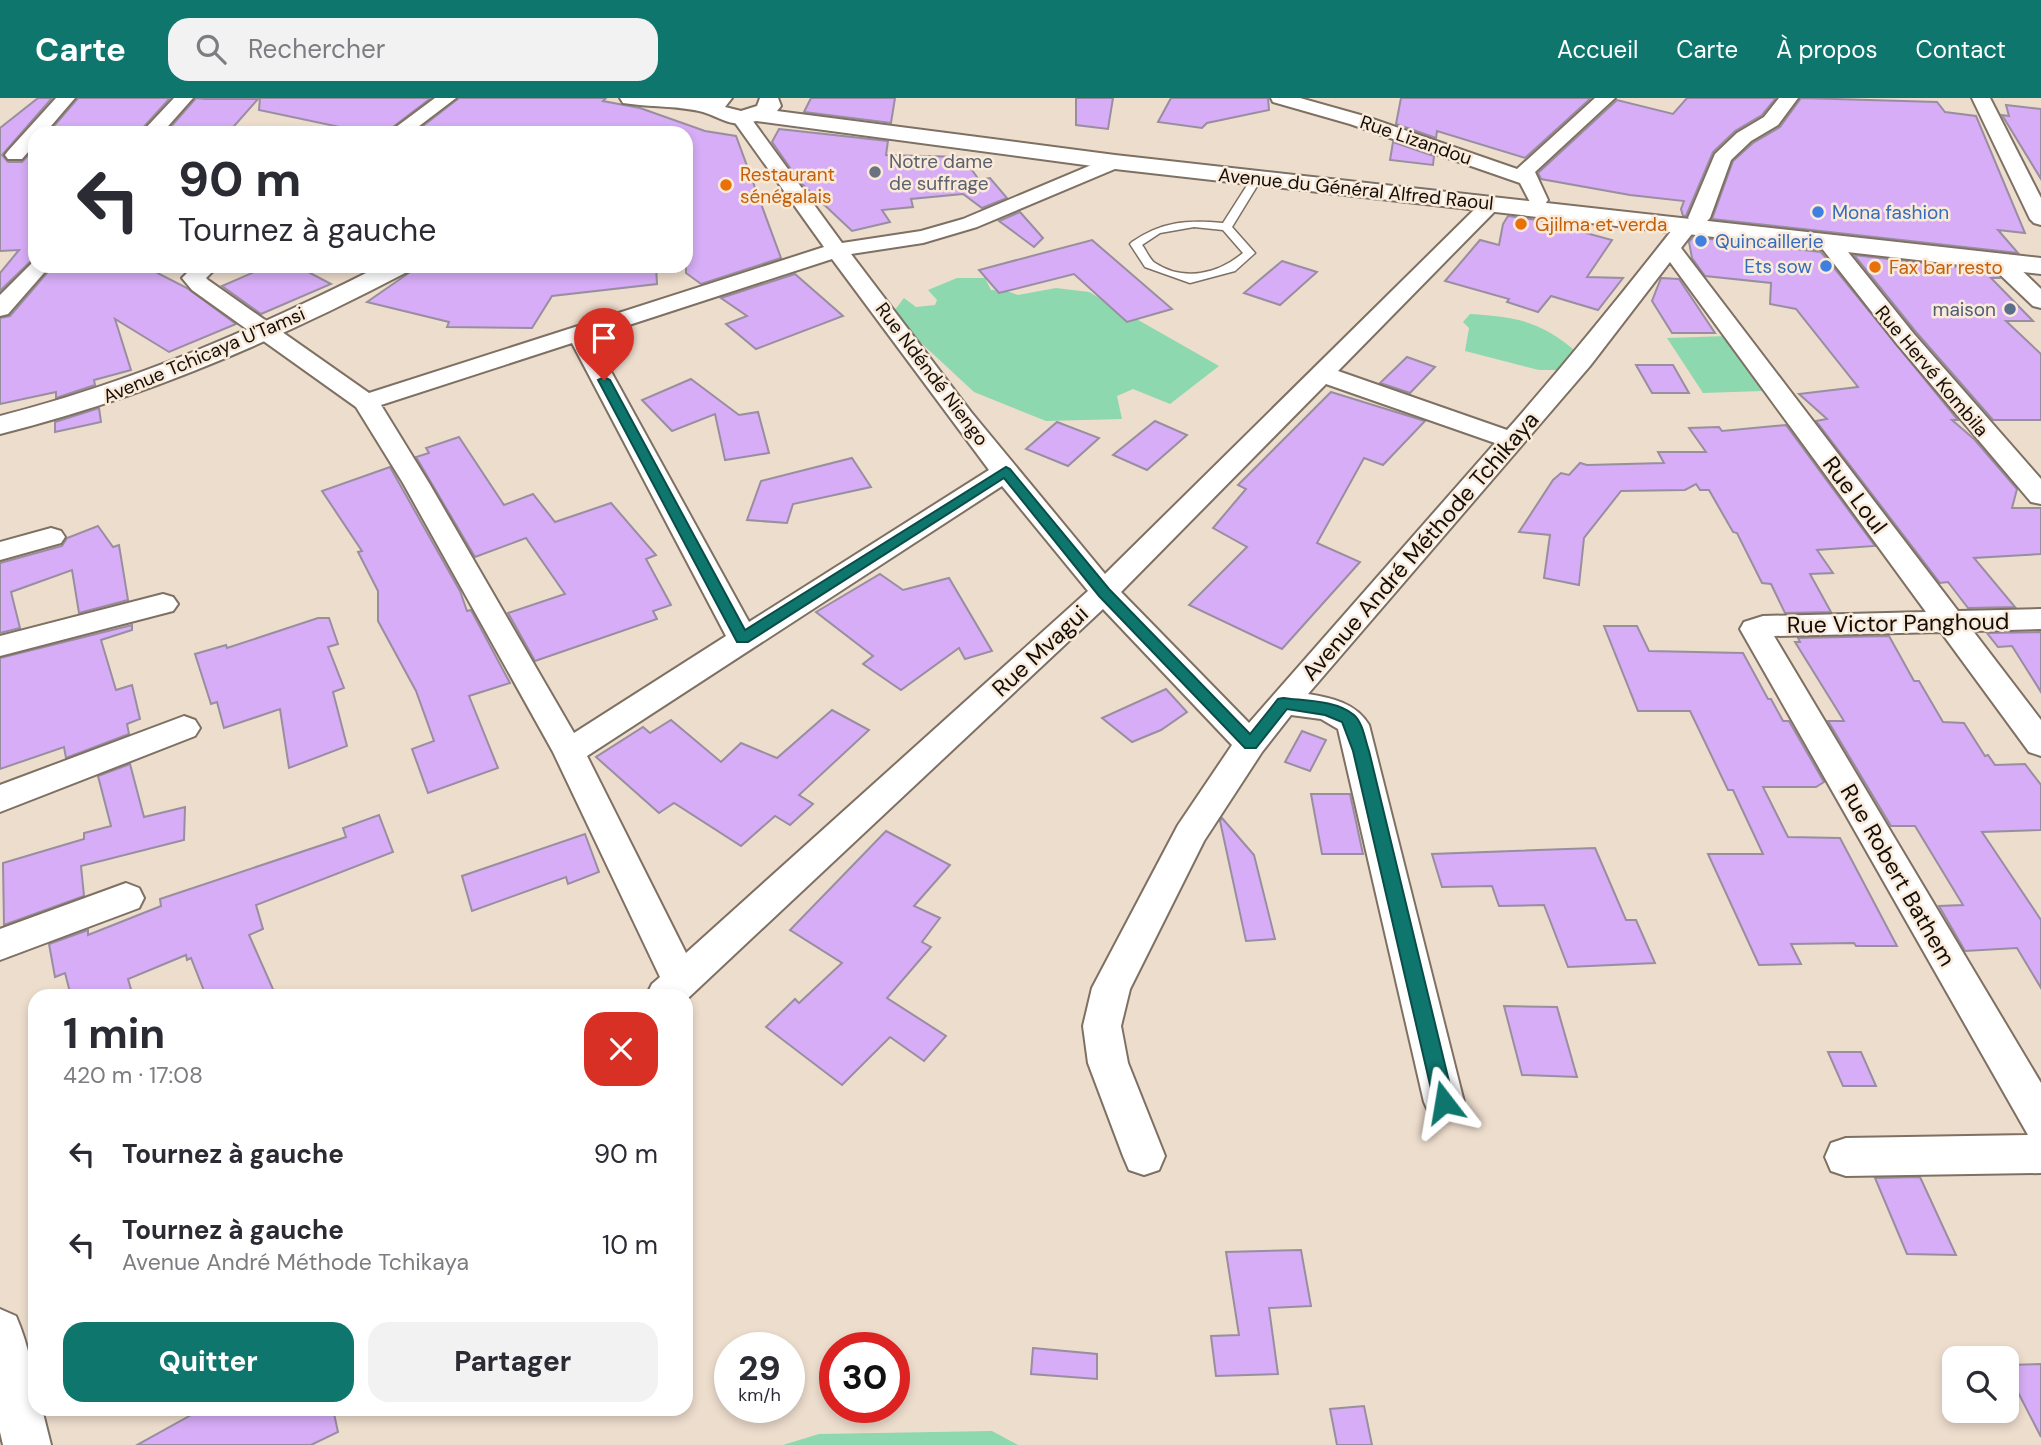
<!DOCTYPE html>
<html lang="fr">
<meta charset="utf-8">
<style>
body{margin:0;font-family:"DM Sans",sans-serif;background:#f2f2f3;color:#2b2b33;height:100vh;display:flex;flex-direction:column;font-size:26px;white-space:nowrap}
*{box-sizing:border-box;margin:0}
p{font-size:23px;color:#7c7c81}
.icon{flex:none;width:38px;height:38px;fill:none;stroke:currentColor;stroke-width:2;stroke-linecap:round;stroke-linejoin:round}
.map{position:relative;flex:1;overflow:hidden}
.panel{position:absolute;left:28px;top:891px;width:665px;height:427px;display:flex;flex-direction:column;background:#fff;border-radius:21px;box-shadow:0 4px 10px #0003}
.panel>*{flex:none}
.top-card{position:absolute;left:28px;top:28px;width:665px;height:147px;border-radius:21px;box-shadow:0 4px 10px #0003;background:#fff;color:#2b2b33;overflow:hidden}
.tools{position:absolute;left:1942px;top:1248px;display:grid;gap:14px}
.tools a{display:grid;place-items:center;width:77px;height:77px;border-radius:14px;background:#fff;box-shadow:0 4px 10px #0003;font-size:35px}
.speed{position:absolute;left:714px;top:1234px;display:flex;gap:14px;font-size:35px;font-weight:700;text-align:center}
.speed>*{display:grid;place-content:center;width:91px;height:91px;border-radius:50%;background:#fff;box-shadow:0 4px 10px #0003;line-height:1}
.speed small{font-size:18px;font-weight:400}
.speed .limit{border:10px solid #d22;background:#fff;color:#111}
.pin{position:absolute;display:grid;place-items:center;width:60px;height:60px;color:#fff;margin:-72px -30px;border-radius:50% 50% 50% 0;rotate:-45deg;box-shadow:0 0 7px #0007}
.pin .icon{rotate:45deg}
.me{position:absolute;width:77px;margin:-38px;rotate:346deg;stroke-linejoin:round;filter:drop-shadow(0 0 5px #0008)}
.turn{display:flex;align-items:center;gap:24px;height:147px;padding:0 35px;font-size:32px}
.turn .icon{width:91px;height:91px;stroke-width:2.5}
.turn b{display:block;font-size:49px;line-height:60px}
.round{display:grid;place-items:center;flex:none;width:74px;height:74px;border-radius:21px;background:#f2f2f3}
.head{display:flex;align-items:center;justify-content:space-between;height:119px;padding:0 35px}
h1{font-size:42px;font-weight:700;line-height:52px}
.button{display:flex;gap:14px;margin-top:auto;padding:14px 35px}
.button a{flex:1;height:80px;border-radius:21px;background:#0f766e;color:#fff;font-size:28px;font-weight:700;line-height:80px;text-align:center}
.button a+a{background:#f2f2f3;color:#2b2b33}
ul{padding:0;list-style:none}
li{display:flex;align-items:center;gap:21px;height:91px;padding:0 35px}
li div{flex:1}
li b{display:block;font-size:26px}
li em{font-style:normal}
header{display:flex;align-items:center;gap:42px;box-sizing:border-box;height:98px;padding:0 35px;background:#0f766e;color:#fff}
header strong{font-size:33px}
nav{display:flex;gap:38px;margin-inline-start:auto;font-size:24px}
.search{width:490px;height:63px;background:#f2f2f3;display:flex;align-items:center;gap:18px;box-sizing:border-box;padding:0 24px;border-radius:21px;color:#7c7c81;font-size:26px}
.map>svg:first-child{display:block}
.green{fill:#8dd8ae}
.building{fill:#d6adf6;stroke:#988ea0;stroke-width:2}
.lines{fill:none;stroke-linecap:round;stroke-linejoin:round}
.service-casing{stroke:#7e7062;stroke-width:3}
.minor-casing{stroke:#7e7062;stroke-width:4}
.tertiary-casing{stroke:#7e7062;stroke-width:4}
.service{fill:#fff;fill-rule:evenodd}
.minor{fill:#fff;fill-rule:evenodd}
.tertiary{fill:#fff;fill-rule:evenodd}
.route{fill:#0f766e;stroke:#0a4d48;stroke-width:2}
.worship-dot{fill:#6b7280;stroke:#faeada;stroke-width:2.5}
.food-dot{fill:#e8710a;stroke:#faeada;stroke-width:2.5}
.shop-dot{fill:#3f7fe0;stroke:#faeada;stroke-width:2.5}
.service-dot{fill:#5c6f8a;stroke:#faeada;stroke-width:2.5}
.labels{text-anchor:middle;dominant-baseline:central;stroke-width:5;stroke-linejoin:round;paint-order:stroke}
.far-street-label{font-size:19px;fill:#130e08;stroke:#faeada}
.far-worship-label{font-size:19px;fill:#5b616d;stroke:#faeada;text-anchor:start}
.far-food-label{font-size:19px;fill:#c56008;stroke:#faeada;text-anchor:start}
.far-shop-label{font-size:19px;fill:#366cbe;stroke:#faeada;text-anchor:start}
.far-service-label{font-size:19px;fill:#4e5e75;stroke:#faeada;text-anchor:end}
.street-label{font-size:23px;fill:#130e08;stroke:#faeada}
</style>
<header>
<strong>Carte</strong>
<div class="search"><svg class="icon" aria-label="search" viewBox="0 0 24 24"><circle cx="10" cy="10" r="6"/><path d="M15 15l6 6"/></svg>Rechercher</div>
<nav><a>Accueil</a><a>Carte</a><a>À propos</a><a>Contact</a></nav>
</header>
<div class="map">
<svg width="2041" height="1347" viewBox="0 0 2041 1347">
<rect width="100%" height="100%" fill="#edddcd"/>
<!-- green -->
<g class="green">
<polygon points="957,180 985,180 991,192 1007,193 1018,197 1056,190 1089,194 1219,268 1170,306 1133,291 1117,298 1122,321 1046,323 974,294 891,217 904,200 916,209 935,207 937,202 928,192"/>
<path d="M1470,216C1518,219 1540,223 1578,255L1560,272H1539L1465,253L1469,230L1463,224Z"/>
<polygon points="1728,238 1762,293 1703,295 1667,240"/>
<polygon points="992,1333 1018,1347 783,1347 819,1336"/>
</g>
<!-- building -->
<g class="building">
<polygon points="38,0 52,0 2,57 8,64 22,64 35,50 35,98 30,110 35,112 35,159 0,193 0,175 19,152 0,153 0,30"/>
<polygon points="78,0 170,0 140,33 48,35"/>
<polygon points="196,0 205,1 258,1 228,35 174,35 177,32 168,32"/>
<polygon points="260,0 431,0 385,35 368,35 259,12"/>
<polygon points="459,0 606,0 603,3 640,10 705,33 736,38 781,160 701,186 686,175 686,35 414,35"/>
<polygon points="811,0 895,0 891,25 804,14"/>
<polygon points="1076,0 1113,0 1108,31 1076,27"/>
<polygon points="1171,0 1268,0 1269,12 1207,25 1202,30 1158,24"/>
<polygon points="1401,0 1591,0 1525,60 1437,33 1436,40 1396,26"/>
<polygon points="1687,0 1776,0 1762,17 1735,33 1713,54 1686,118 1683,118 1681,111 1684,103 1630,97 1541,81 1538,75 1617,2 1673,16"/>
<polygon points="1801,0 1937,4 1945,14 1976,18 2025,135 1998,132 2018,155 1712,121 1733,63 1753,45 1780,29"/>
<polygon points="2006,7 2041,11 2041,81 2002,17 2009,18"/>
<polygon points="779,31 888,43 886,57 963,59 979,82 990,80 1007,100 982,110 963,96 911,101 913,109 882,112 890,124 852,133 800,84 772,44"/>
<polygon points="1393,44 1434,58 1433,67 1390,62"/>
<polygon points="1020,114 1043,140 1034,149 999,123"/>
<polygon points="1508,118 1538,122 1612,142 1587,179 1623,180 1598,212 1551,198 1538,214 1507,204 1509,201 1445,183 1480,142 1499,147 1503,126"/>
<polygon points="1693,139 1821,154 1958,322 1952,322 1974,341 2017,391 2012,410 2041,410 2041,456 1974,460 2015,509 1968,510 1948,484 1940,485 1816,323 1827,321 1799,296 1858,289 1796,211 1770,206 1771,185 1705,178 1692,160 1689,144"/>
<polygon points="1092,142 1172,211 1127,224 1074,176 999,195 979,172"/>
<polygon points="1854,157 1993,173 1999,180 1991,180 2033,223 2006,223 2041,256 2041,322 1993,322 1916,234"/>
<polygon points="1282,163 1317,174 1280,207 1244,195"/>
<polygon points="53,168 144,168 187,190 236,226 169,254 115,221 131,272 94,282 95,287 56,300 56,294 0,306 0,220 10,218"/>
<polygon points="268,168 297,168 331,186 261,216 222,188"/>
<polygon points="419,168 656,168 657,186 552,198 532,230 447,229 449,224 367,204"/>
<polygon points="795,176 843,218 756,251 726,226 747,218 721,200"/>
<polygon points="1661,180 1679,181 1715,235 1672,235 1652,203"/>
<polygon points="1407,259 1435,269 1410,295 1380,285"/>
<polygon points="1636,267 1673,267 1689,295 1652,295"/>
<polygon points="691,281 739,317 758,314 769,355 725,362 715,316 672,333 642,302"/>
<polygon points="1331,294 1425,323 1383,367 1364,360 1317,445 1360,464 1282,551 1189,507 1247,449 1213,430 1246,391 1238,387"/>
<polygon points="99,310 101,324 55,334 55,324"/>
<polygon points="1155,323 1187,337 1147,372 1113,357"/>
<polygon points="1057,324 1099,340 1068,368 1026,351"/>
<polygon points="1786,327 1875,448 1817,452 1833,475 1810,476 1831,514 1785,515 1771,486 1762,485 1737,435 1733,434 1709,392 1700,392 1696,386 1685,392 1621,393 1584,440 1579,487 1544,480 1550,437 1519,434 1553,382 1561,375 1569,377 1580,365 1587,367 1664,365 1658,354 1706,354 1689,330 1719,329 1722,333"/>
<polygon points="459,339 504,407 533,396 555,424 611,405 656,457 646,461 671,507 653,513 657,521 535,563 508,515 565,496 526,440 475,459 416,359 429,355 426,350"/>
<polygon points="852,360 871,389 793,406 787,425 747,422 761,383"/>
<polygon points="390,369 460,493 467,513 471,512 510,585 469,598 498,670 428,695 412,651 434,643 416,593 378,523 378,493 358,454 362,453 322,393"/>
<polygon points="98,428 113,449 119,447 128,502 79,515 72,472 11,494 20,530 0,535 0,465 62,448 67,440"/>
<polygon points="880,476 903,492 949,480 992,553 965,561 959,550 901,592 863,566 873,558 816,514"/>
<polygon points="318,520 329,520 338,546 328,549 344,590 333,594 347,648 289,670 280,611 224,630 217,604 211,606 195,556 226,547 227,550"/>
<polygon points="132,527 132,532 101,542 116,592 132,587 140,621 127,626 129,636 66,660 64,649 0,671 0,560"/>
<polygon points="1604,528 1637,528 1649,553 1743,555 1768,601 1771,601 1783,623 1789,623 1824,684 1816,689 1763,689 1788,739 1840,740 1897,848 1856,848 1854,845 1791,846 1801,866 1759,867 1708,756 1763,756 1733,692 1728,692 1690,613 1638,613"/>
<polygon points="2041,534 2041,594 2012,548 1998,549 1987,535"/>
<polygon points="1889,538 1914,583 1919,583 1943,624 1964,625 1985,658 1988,657 1995,667 2025,666 2041,687 2041,732 1982,734 2041,822 2041,890 2017,850 1965,853 1939,808 1963,807 1915,728 1891,728 1828,623 1844,623 1795,544 1800,544 1798,540"/>
<polygon points="1166,591 1187,614 1161,632 1132,644 1102,620"/>
<polygon points="832,612 869,632 799,697 813,706 790,727 775,718 741,748 674,705 659,715 596,659 643,629 650,635 671,622 721,664 741,645 777,660"/>
<polygon points="1302,633 1326,642 1310,673 1285,664"/>
<polygon points="130,666 144,719 185,709 184,742 81,768 84,798 4,827 3,765 84,741 84,735 111,728 98,678"/>
<polygon points="1311,696 1350,696 1363,756 1322,756"/>
<polygon points="379,717 393,754 256,807 263,831 249,837 276,898 206,898 191,860 187,862 186,857 128,881 133,898 71,898 65,875 55,879 49,846 88,832 88,837 161,808 160,801 346,739 343,730"/>
<polygon points="1222,720 1254,757 1275,841 1246,843 1220,723"/>
<polygon points="886,733 950,767 914,808 940,820 922,844 931,849 887,900 946,938 924,963 890,939 842,987 766,929 795,901 799,905 842,865 790,832"/>
<polygon points="585,736 599,774 568,786 566,779 472,813 462,778"/>
<polygon points="1595,750 1626,822 1636,822 1655,865 1568,869 1544,807 1499,808 1492,788 1442,789 1432,756"/>
<polygon points="1504,908 1557,909 1577,979 1522,977"/>
<polygon points="1828,954 1861,954 1876,988 1843,988"/>
<polygon points="1920,1079 1956,1157 1907,1156 1875,1080"/>
<polygon points="1301,1152 1311,1208 1269,1210 1278,1276 1216,1278 1211,1238 1239,1237 1226,1154"/>
<polygon points="1033,1250 1097,1256 1097,1281 1031,1276"/>
<polygon points="2041,1266 2041,1339 2007,1273 2007,1267"/>
<polygon points="1364,1308 1372,1347 1337,1347 1330,1311"/>
<polygon points="202,1311 333,1311 338,1334 311,1347 137,1347"/>
</g>
<g class="lines">
<defs>
<path id="service" d="M1257,77L1262,80L1232,129L1255,155L1235,173L1190,185L1145,169L1130,146L1132,144C1163,123 1187,122 1223,125L1253,78ZM1194,129L1223,132L1243,155C1218,176 1184,184 1155,165C1150,162 1146,152 1142,147L1160,135Z"/>
<g id="minor">
<polygon points="56,0 75,0 45,35 35,35 35,46 22,61 8,61 5,57 8,53"/>
<polygon points="174,0 193,0 162,35 141,35"/>
<polygon points="435,0 456,0 410,35 388,35"/>
<polygon points="1271,0 1300,0 1364,18 1517,71 1595,0 1615,0 1535,74 1548,102 1545,106 1531,106 1520,85 1350,26 1273,4"/>
<path d="M1779,0H1798L1778,27L1751,43L1731,62L1710,120L1706,124L1696,126L1698,128L1681,150L1958,513L2041,511V531L1973,533L2041,622V658L2029,654L1941,534L1774,538L2041,985V1075L1846,1078L1831,1073L1825,1059L1831,1045L1846,1040L2028,1037L1740,531L1744,524L1763,518L1926,514L1670,164L1590,268L1308,596C1332,600 1356,605 1369,627L1464,1004L1458,1017L1444,1022L1430,1017L1424,1004L1338,631L1321,621L1291,617L1262,654L1204,743L1130,891L1121,928L1128,965L1165,1058L1159,1072L1144,1077L1129,1072L1123,1058L1088,965L1083,928L1092,890L1178,727L1232,647L1103,511L686,902V898H646L652,886L660,879L553,654L403,385L356,309L192,192L182,180L194,168H218L206,180L208,182L369,295L824,149L731,19L733,15H747L842,145L921,133L963,121L1108,60H1122L1125,64L1122,68L977,129L923,145L851,156L971,314L1105,476L1484,102H1498L1501,106L1498,110L1338,273L1507,332C1567,264 1625,192 1679,123L1690,122L1688,120L1715,56L1737,35L1764,19ZM832,161L989,372L749,524L592,239ZM572,245L726,538L574,635L429,385L381,307ZM1326,286L1495,345L1249,625L1121,494ZM1002,388L1088,493L686,855L587,658Z"/>
<polygon points="1972,0 1990,0 2041,100 2041,127 2034,125 2030,121"/>
<polygon points="1828,138 1836,139 1914,236 2041,381 2041,406 2031,404 1897,246 1817,144 1820,139"/>
<polygon points="2000,157 2008,159 2041,191 2041,210 2033,208 1992,169 1989,164 1992,159"/>
<polygon points="35,162 35,168 50,168 8,216 0,218 0,197"/>
<polygon points="51,430 61,433 65,439 61,445 0,462 0,444"/>
<polygon points="163,496 173,499 178,506 173,513 0,558 0,538"/>
<polygon points="184,618 195,622 200,630 195,638 0,714 0,687"/>
<polygon points="126,785 139,790 144,800 139,810 0,862 0,831"/>
<path d="M0,1211L16,1218C29,1248 35,1278 35,1311H42L51,1347H3L0,1334Z"/>
</g>
<g id="tertiary">
<path d="M620,0H732L725,9L741,13L757,8L760,0H778L781,8L777,13L1115,57L2041,160V176L1115,71L756,23C730,30 725,21 703,14C681,8 653,9 631,6L623,5Z"/>
<path d="M380,168H413L409,173C277,242 144,300 0,336V318C133,284 258,230 380,168Z"/>
</g>
</defs>
<!-- service casing -->
<use href="#service" class="service-casing"/>
<!-- minor casing -->
<use href="#minor" class="minor-casing"/>
<!-- tertiary casing -->
<use href="#tertiary" class="tertiary-casing"/>
<!-- service -->
<use href="#service" class="service"/>
<!-- minor -->
<use href="#minor" class="minor"/>
<!-- tertiary -->
<use href="#tertiary" class="tertiary"/>
</g>
<!-- route -->
<path class="route" d="M604,279L610,282L745,532L1006,369L1010,371L1109,491L1250,636L1278,601L1283,600C1305,603 1336,602 1354,617C1363,625 1365,642 1369,653L1454,1004L1451,1010L1444,1012L1437,1010L1434,1004L1353,653L1342,624L1325,617L1287,611L1256,650H1245L1099,498L1004,380L748,544H737L598,282Z"/>
<!-- markers -->
<circle class="worship-dot" cx="875" cy="74" r="7"/>
<g class="food-dot">
<circle cx="726" cy="87" r="7"/>
<circle cx="1521" cy="126" r="7"/>
<circle cx="1875" cy="169" r="7"/>
</g>
<g class="shop-dot">
<circle cx="1818" cy="114" r="7"/>
<circle cx="1701" cy="143" r="7"/>
<circle cx="1826" cy="168" r="7"/>
</g>
<circle class="service-dot" cx="2010" cy="211" r="7"/>
<g class="labels">
<!-- far-street labels -->
<g class="far-street-label">
<text transform="translate(1416 42) rotate(19)">Rue Lizandou</text>
<text transform="translate(1356 91) rotate(6)">Avenue du Général Alfred Raoul</text>
<text transform="translate(204 257) rotate(-23)">Avenue Tchicaya U'Tamsi</text>
<text transform="translate(1932 273) rotate(50)">Rue Hervé Kombila</text>
<text transform="translate(932 276) rotate(53)">Rue Ndéndé Niengo</text>
</g>
<!-- far-worship labels -->
<g class="far-worship-label">
<text x="889" y="63">Notre dame<tspan x="889" dy="22">de suffrage</tspan></text>
</g>
<!-- far-food labels -->
<g class="far-food-label">
<text x="740" y="76">Restaurant<tspan x="740" dy="22">sénégalais</tspan></text>
<text x="1535" y="126">Gjilma et verda</text>
<text x="1889" y="169">Fax bar resto</text>
</g>
<!-- far-shop labels -->
<g class="far-shop-label">
<text x="1832" y="114">Mona fashion</text>
<text x="1715" y="143">Quincaillerie</text>
<text x="1812" y="168" text-anchor="end">Ets sow</text>
</g>
<!-- far-service labels -->
<g class="far-service-label">
<text x="1996" y="211">maison</text>
</g>
<!-- street labels -->
<g class="street-label">
<text transform="translate(1855 397) rotate(53)">Rue Loul</text>
<text transform="translate(1420 448) rotate(-49)">Avenue André Méthode Tchikaya</text>
<text transform="translate(1898 525) rotate(-1)">Rue Victor Panghoud</text>
<text transform="translate(1040 553) rotate(-43)">Rue Mvagui</text>
<text transform="translate(1898 777) rotate(60)">Rue Robert Bathem</text>
</g>
</g>
</svg>
<div class="tools">
<a><svg class="icon" aria-label="search" viewBox="0 0 24 24"><circle cx="10" cy="10" r="6"/><path d="M15 15l6 6"/></svg></a>
</div>
<div class="speed"><div>29<small>km/h</small></div><div class="limit">30</div></div>
<div class="pin" style="left:604px;top:282px;background:#d93025"><svg class="icon" aria-label="arrive" viewBox="0 0 24 24"><path d="M6 21V4h12l-3 4 3 4H6"/></svg></div>
<svg class="me" style="left:1444px;top:1004px" viewBox="-20 -20 40 40"><path d="M0-17L14 15 0 8-14 15z" fill="#0f766e" stroke="#fff" stroke-width="4"/></svg>
<div class="top-card">
<div class="turn"><svg class="icon" aria-label="left" viewBox="0 0 24 24"><path d="M17 20v-9H6M10 6l-5 5 5 5"/></svg><div><b>90 m</b>Tournez à gauche</div></div>
</div>
<section class="panel">
<div class="head"><div><h1>1 min</h1><p>420 m · 17:08</p></div><a class="round" style="background:#d93025;color:#fff"><svg class="icon" aria-label="close" viewBox="0 0 24 24"><path d="M6 6l12 12M18 6L6 18"/></svg></a></div>
<ul>
<li><svg class="icon" aria-label="left" viewBox="0 0 24 24"><path d="M17 20v-9H6M10 6l-5 5 5 5"/></svg><div><b>Tournez à gauche</b></div><em>90 m</em></li>
<li><svg class="icon" aria-label="left" viewBox="0 0 24 24"><path d="M17 20v-9H6M10 6l-5 5 5 5"/></svg><div><b>Tournez à gauche</b><p>Avenue André Méthode Tchikaya</p></div><em>10 m</em></li>
</ul>
<div class="button"><a>Quitter</a><a>Partager</a></div>
</section>
</div>
